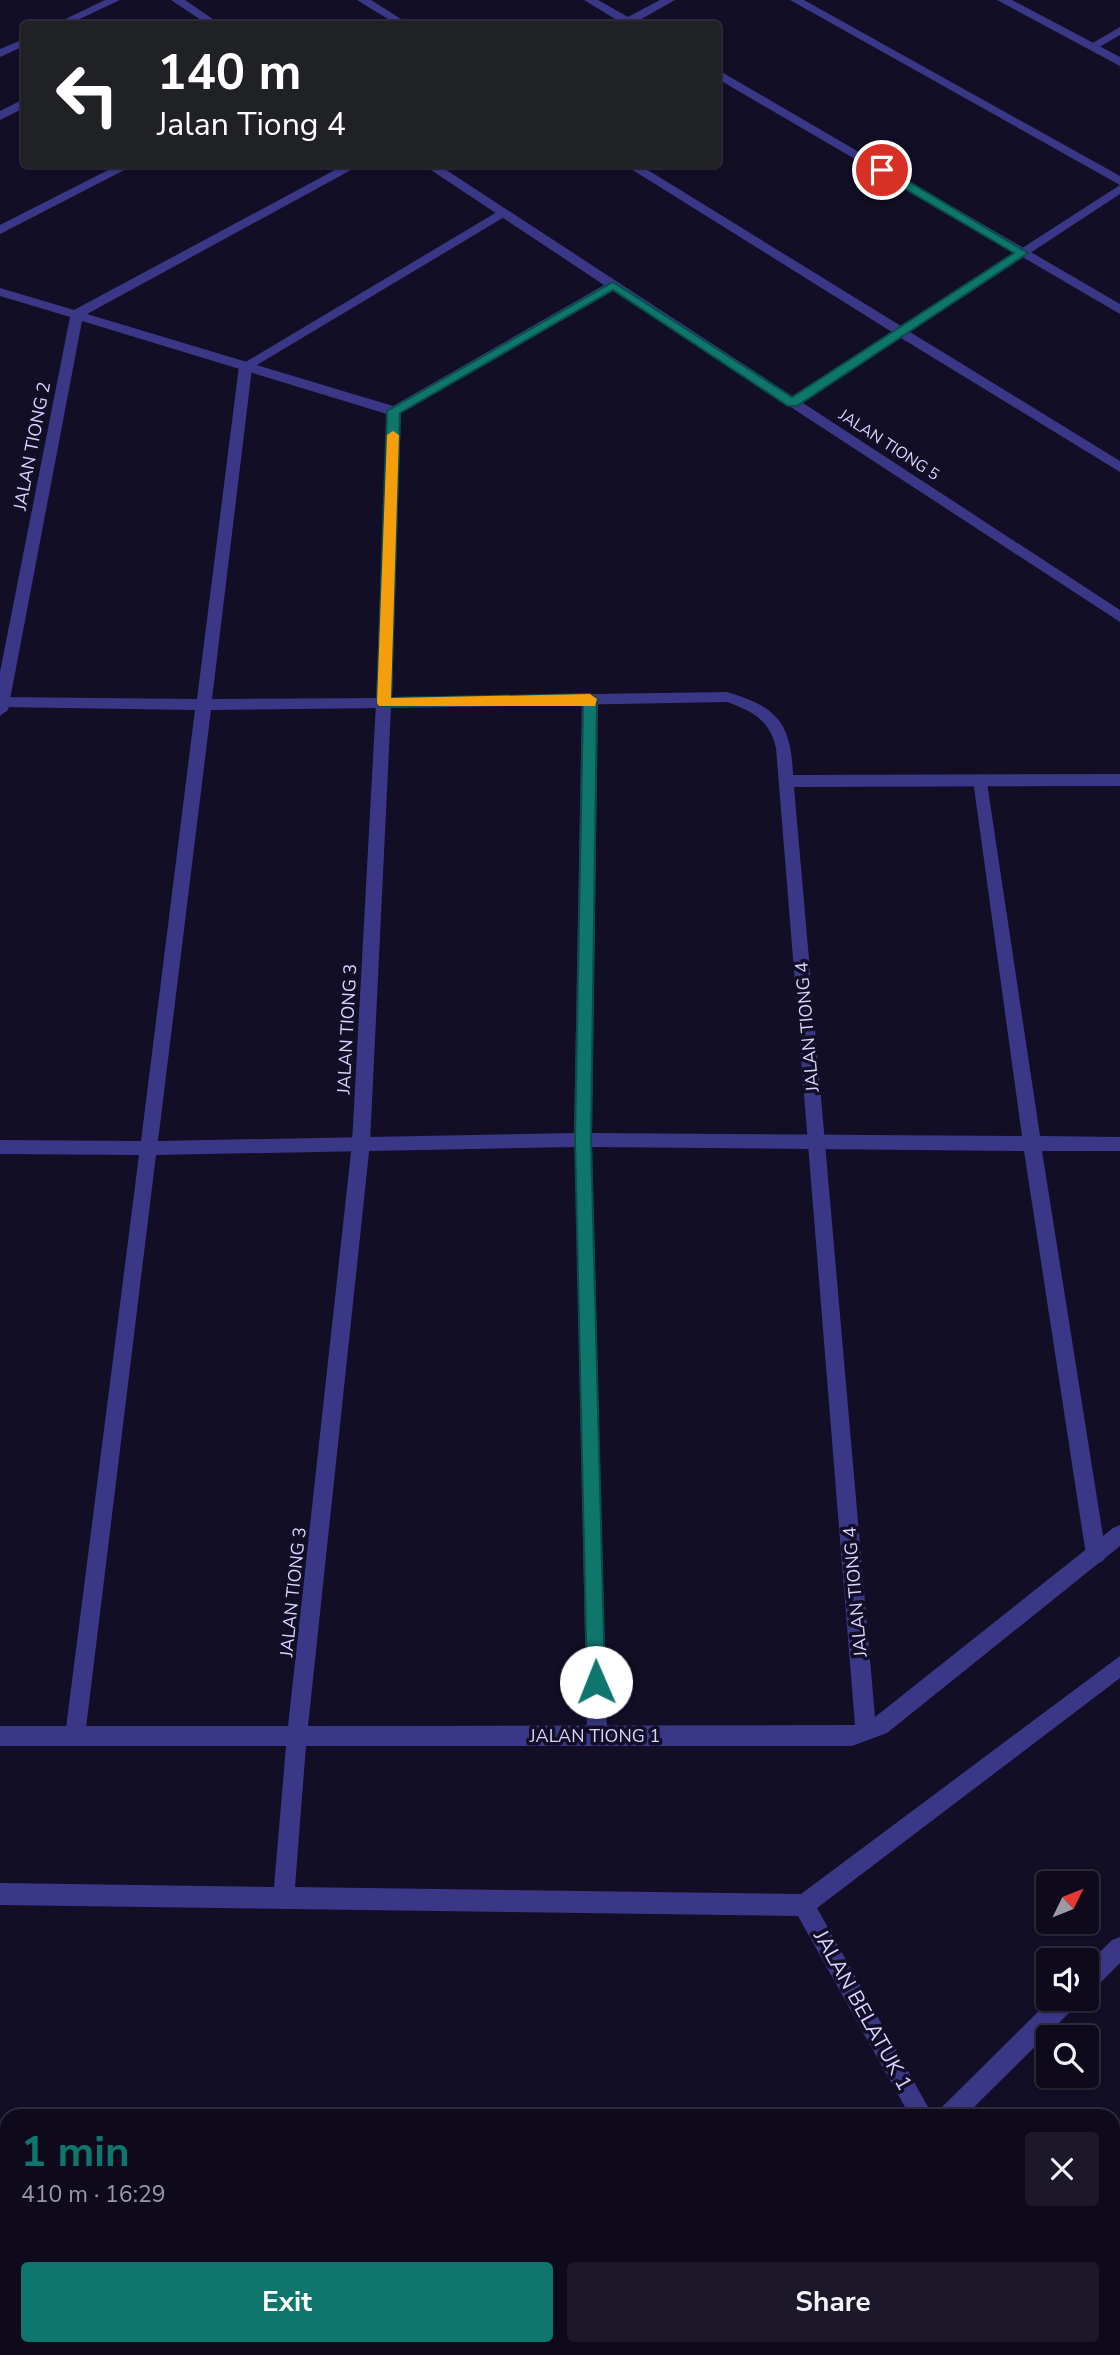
<!DOCTYPE html>
<meta charset="utf-8">
<style>
body{margin:0;font-family:"Nunito Sans",sans-serif;background:#1c1829;color:#f1f3f6;height:100vh;display:flex;flex-direction:column;font-size:26px;white-space:nowrap}
*{box-sizing:border-box;margin:0}
p{font-size:23px;color:#9b9aa3}
.icon{flex:none;width:38px;height:38px;fill:none;stroke:currentColor;stroke-width:2;stroke-linecap:round;stroke-linejoin:round}
.map{position:relative;flex:1;overflow:hidden}
.sheet{position:absolute;left:0px;top:2109px;width:1120px;height:247px;display:flex;flex-direction:column;background:#0e0a1c;border-radius:21px 21px 0 0;box-shadow:0 2px 5px #0004,0 0 0 2px #2e2b3b}
.sheet>*{flex:none}
.top-card{position:absolute;left:21px;top:21px;width:700px;height:147px;border-radius:7px;box-shadow:0 2px 5px #0004,0 0 0 2px #2e2b3b;background:#202124;color:#fff;overflow:hidden}
.needle{width:46px;rotate:47deg}
.buttons{position:absolute;left:1036px;top:1871px;display:grid;gap:14px}
.buttons a{display:grid;place-items:center;width:63px;height:63px;border-radius:7px;background:#0e0a1c;box-shadow:0 2px 5px #0004,0 0 0 2px #2e2b3b;font-size:35px}
.pin{position:absolute;display:grid;place-items:center;width:60px;height:60px;color:#fff;margin:-30px;border:4px solid #fff;border-radius:50%;box-shadow:0 2px 7px #0007}
.me{position:absolute;width:77px;margin:-38px;rotate:359deg;stroke-linejoin:round;filter:drop-shadow(0 0 5px #0008)}
.turn{display:flex;align-items:center;gap:24px;height:147px;padding:0 21px;font-size:32px}
.turn .icon{width:91px;height:91px;stroke-width:2.5}
.turn b{display:block;font-size:49px;line-height:60px}
.round{display:grid;place-items:center;flex:none;width:74px;height:74px;border-radius:7px;background:#1c1829}
.headline{display:flex;align-items:center;justify-content:space-between;height:119px;padding:0 21px}
h1{font-size:42px;font-weight:700;line-height:52px;color:#0f766e}
.action{display:flex;gap:14px;margin-top:auto;padding:14px 21px}
.action a{flex:1;height:80px;border-radius:7px;background:#0f766e;color:#fff;font-size:28px;font-weight:700;line-height:80px;text-align:center}
.action a+a{background:#1c1829;color:#f1f3f6}
.map>svg:first-child{display:block}
.lines{fill:none;stroke-linecap:round;stroke-linejoin:round}
.lane{fill:#3a3787;fill-rule:evenodd}
.street{fill:#3a3787;fill-rule:evenodd}
.route{fill:#0f766e;stroke:#0a4d48;stroke-width:2}
.slow{fill:#f59e0b}
.labels{text-anchor:middle;dominant-baseline:central;stroke-width:7;stroke-linejoin:round;paint-order:stroke}
.far-street-label{font-size:16px;fill:#d8d3ff;stroke:#120e26}
.street-label{font-size:18px;fill:#d8d3ff;stroke:#120e26}
.near-street-label{font-size:21px;fill:#d8d3ff;stroke:#120e26}
</style>
<div class="map">
<svg width="1120" height="2355" viewBox="0 0 1120 2355">
<rect width="100%" height="100%" fill="#120e26"/>
<g class="lines">
<!-- lane -->
<g class="lane">
<polygon points="357,0 371,0 409,24 396,24"/>
<polygon points="790,0 804,0 1120,176 1120,185"/>
<polygon points="1120,27 1120,35 1096,49 1086,47"/>
<polygon points="120,164 136,164 0,234 0,225"/>
<polygon points="623,164 638,164 901,326 1120,185 1120,194 910,332 1120,461 1120,472 901,338 797,406 787,406 787,400 892,332"/>
<polygon points="502,209 508,213 506,216 252,368 212,699 384,698 392,703 384,708 211,710 158,1141 574,1133 582,699 590,694 598,699 592,1133 1022,1136 973,780 981,774 986,776 1040,1136 1120,1137 1120,1151 1042,1151 1106,1555 1103,1561 1096,1564 1089,1561 1086,1555 1024,1151 592,1147 607,1736 604,1743 597,1746 590,1743 587,1736 575,1147 156,1155 85,1736 82,1743 75,1746 68,1743 65,1736 139,1155 0,1154 0,1140 141,1141 195,710 0,707 0,697 197,699 239,366"/>
</g>
<!-- street -->
<g class="street">
<polygon points="105,0 120,0 69,24 55,24"/>
<polygon points="171,0 185,0 220,24 207,24"/>
<polygon points="584,0 598,0 628,17 660,0 675,0 636,22 637,24 619,24 620,22"/>
<polygon points="997,0 1012,0 1120,57 1120,66"/>
<polygon points="24,39 24,46 0,57 0,49"/>
<polygon points="718,70 1120,304 1120,314 718,79"/>
<polygon points="20,101 24,101 24,108 0,120 0,111"/>
<path d="M346,164H362L87,314L393,406L604,285L422,164H437L1120,610V622L613,291L401,413L392,697L727,692C777,707 791,722 793,775L1120,774V786L794,787L875,1717L1113,1528L1120,1525V1546L887,1733L852,1746H306L295,1887L801,1894L1120,1656V1678L817,1908L933,2116H910L798,1916L0,1905V1883L274,1887L286,1746H0V1726H288L352,1143L376,703L387,414L82,321L8,710L0,716V672L70,317L0,296V288L74,310ZM727,702C752,711 770,720 776,748L855,1725L308,1726L370,1143L391,708Z"/>
<polygon points="1120,1937 1120,1963 1095,1988 1087,1991 1087,1965 1112,1940"/>
<polygon points="1052,1998 1079,1998 1076,2006 965,2116 938,2116 941,2108"/>
<polygon points="1113,2337 1120,2342 1120,2355 1101,2355 1098,2348 1113,2348"/>
</g>
</g>
<!-- route -->
<polygon class="route" points="878,168 886,168 1028,253 797,406 788,406 613,290 400,413 391,698 590,694 597,699 591,1140 605,1682 603,1688 596,1690 590,1688 587,1682 575,1140 583,704 379,706 377,703 387,411 613,282 792,397 1014,253 878,173"/>
<!-- slow -->
<polygon class="slow" points="393,431 399,435 391,698 590,694 597,699 595,706 379,706 377,703 387,435"/>
<g class="labels">
<!-- far-street labels -->
<g class="far-street-label">
<text transform="translate(889 445) rotate(33)">JALAN TIONG 5</text>
</g>
<!-- street labels -->
<g class="street-label">
<text transform="translate(32 446) rotate(-79)">JALAN TIONG 2</text>
<text transform="translate(807 1027) rotate(-95)">JALAN TIONG 4</text>
<text transform="translate(347 1029) rotate(-87)">JALAN TIONG 3</text>
<text transform="translate(293 1592) rotate(-84)">JALAN TIONG 3</text>
<text transform="translate(855 1592) rotate(-95)">JALAN TIONG 4</text>
<text x="595" y="1736">JALAN TIONG 1</text>
</g>
<!-- near-street labels -->
<g class="near-street-label">
<text transform="translate(863 2010) rotate(61)">JALAN BELATUK 1</text>
</g>
</g>
</svg>
<div class="buttons">
<a><svg class="needle" viewBox="-14 -14 28 28"><path d="M0-13l5 13h-10z" fill="#e53935"/><path d="M0 13l5-13h-10z" fill="#9b9aa3"/></svg></a>
<a><svg class="icon" aria-label="sound" viewBox="0 0 24 24"><path d="M4 9h4l5-4v14l-5-4H4zM17 9q2 3 0 6"/></svg></a>
<a><svg class="icon" aria-label="search" viewBox="0 0 24 24"><circle cx="10" cy="10" r="6"/><path d="M15 15l6 6"/></svg></a>
</div>
<div class="pin" style="left:882px;top:170px;background:#d93025"><svg class="icon" aria-label="arrive" viewBox="0 0 24 24"><path d="M6 21V4h12l-3 4 3 4H6"/></svg></div>
<svg class="me" style="left:596px;top:1682px" viewBox="-20 -20 40 40"><circle r="19" fill="#fff"/><path d="M0-13L10 11 0 6-10 11z" fill="#0f766e"/></svg>
<div class="top-card">
<div class="turn"><svg class="icon" aria-label="left" viewBox="0 0 24 24"><path d="M17 20v-9H6M10 6l-5 5 5 5"/></svg><div><b>140 m</b>Jalan Tiong 4</div></div>
</div>
<section class="sheet">
<div class="headline"><div><h1>1 min</h1><p>410 m · 16:29</p></div><a class="round"><svg class="icon" aria-label="close" viewBox="0 0 24 24"><path d="M6 6l12 12M18 6L6 18"/></svg></a></div>
<div class="action"><a>Exit</a><a>Share</a></div>
</section>
</div>
